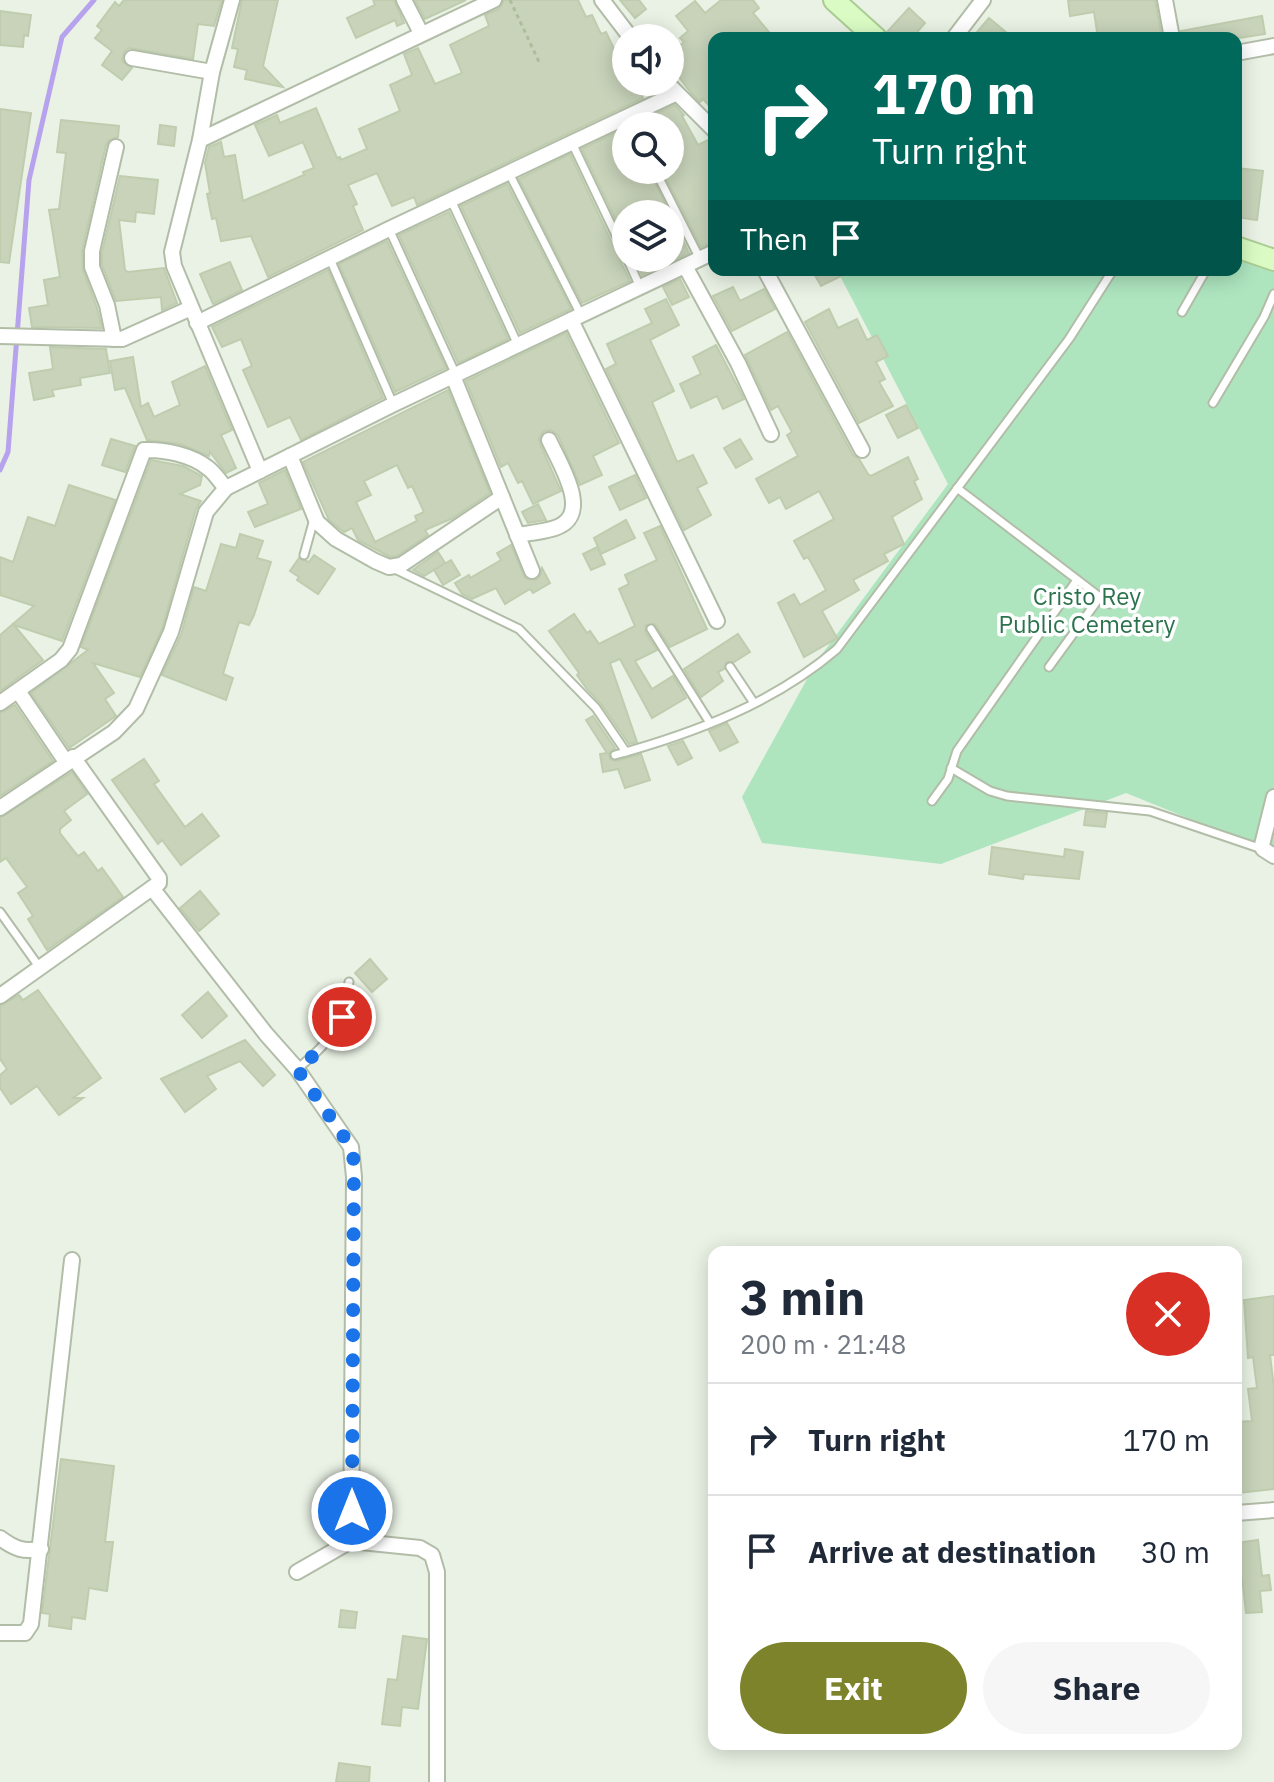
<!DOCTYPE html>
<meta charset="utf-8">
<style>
body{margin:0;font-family:"IBM Plex Sans",sans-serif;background:#f6f6f7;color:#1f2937;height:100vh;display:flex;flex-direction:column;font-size:30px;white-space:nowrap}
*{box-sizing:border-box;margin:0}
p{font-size:26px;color:#747a83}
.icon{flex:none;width:44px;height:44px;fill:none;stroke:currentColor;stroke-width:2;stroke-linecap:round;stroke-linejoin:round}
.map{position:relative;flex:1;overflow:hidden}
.details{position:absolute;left:708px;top:1246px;width:534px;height:504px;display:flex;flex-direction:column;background:#fff;border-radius:16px;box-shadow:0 4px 20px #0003}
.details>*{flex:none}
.banner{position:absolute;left:708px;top:32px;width:534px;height:244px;border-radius:16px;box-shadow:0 4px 20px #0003;background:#00695c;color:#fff;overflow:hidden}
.tools{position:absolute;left:612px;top:24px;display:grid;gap:16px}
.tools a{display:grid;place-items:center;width:72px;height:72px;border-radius:50%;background:#fff;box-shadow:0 4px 20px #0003;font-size:40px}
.pin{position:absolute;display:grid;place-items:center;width:68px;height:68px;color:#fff;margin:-34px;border:4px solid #fff;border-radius:50%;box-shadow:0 2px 8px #0007}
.me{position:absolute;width:88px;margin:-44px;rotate:0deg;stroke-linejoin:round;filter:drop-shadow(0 0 6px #0008)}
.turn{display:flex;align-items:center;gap:28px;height:168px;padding:0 32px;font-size:36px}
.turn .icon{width:104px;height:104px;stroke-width:2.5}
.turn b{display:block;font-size:56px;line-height:68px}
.then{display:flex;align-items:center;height:76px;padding:0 32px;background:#0003;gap:16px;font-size:30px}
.round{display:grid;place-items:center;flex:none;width:84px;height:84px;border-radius:42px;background:#f6f6f7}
.head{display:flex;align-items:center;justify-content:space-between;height:136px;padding:0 32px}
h1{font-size:48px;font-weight:700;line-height:60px}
.cta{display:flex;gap:16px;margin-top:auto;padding:16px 32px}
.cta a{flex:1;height:92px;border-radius:48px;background:#7d832b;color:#fff;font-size:32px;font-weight:700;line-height:92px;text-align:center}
.cta a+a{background:#f6f6f7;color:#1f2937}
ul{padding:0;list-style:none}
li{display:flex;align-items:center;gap:24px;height:112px;padding:0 32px;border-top:2px solid #e0e1e3}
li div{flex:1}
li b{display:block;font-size:30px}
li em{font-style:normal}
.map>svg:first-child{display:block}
.green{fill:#aee5bf}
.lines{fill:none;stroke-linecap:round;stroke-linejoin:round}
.stream{stroke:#b6a2ed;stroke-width:5}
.building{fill:#c8d3ba;stroke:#bfcdae;stroke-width:2;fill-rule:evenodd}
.lane-casing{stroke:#b2bda8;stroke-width:11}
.street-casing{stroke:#b2bda8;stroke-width:18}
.secondary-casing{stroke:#abcd94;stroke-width:24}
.path{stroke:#acbe99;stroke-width:3;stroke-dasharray:4 4;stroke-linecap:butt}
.lane{stroke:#fff;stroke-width:7}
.street{stroke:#fff;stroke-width:14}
.secondary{stroke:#dafcc4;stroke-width:20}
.route{stroke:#1a73e8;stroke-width:14;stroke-dasharray:0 25.2}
.labels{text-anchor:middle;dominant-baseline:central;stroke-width:7;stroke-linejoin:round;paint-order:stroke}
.park-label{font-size:24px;fill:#2b734d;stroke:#fff}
</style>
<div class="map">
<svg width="1274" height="1782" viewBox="0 0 1274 1782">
<rect width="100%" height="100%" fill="#eaf2e5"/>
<!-- green -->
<polygon class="green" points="1236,258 1274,270 1274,853 1126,793 941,864 762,843 742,797 817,661 948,484 837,270 1236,270"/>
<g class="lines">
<!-- stream -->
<polyline class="stream" points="0,470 8,452 29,180 62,37 94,0"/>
</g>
<!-- building -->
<g class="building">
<polygon points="124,0 222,0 214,26 198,24 193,59 129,48 124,52 122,61 132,68 122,80 102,65 112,51 95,38 102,30 97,26 115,2 119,6"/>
<polygon points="242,0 278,0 263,66 283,87 245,79 247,70 234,67 238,49 232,48"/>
<polygon points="373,0 394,0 404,23 397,26 395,20 356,38 347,18 375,5"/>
<polygon points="415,0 466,0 425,19"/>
<polygon points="504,0 578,0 586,17 592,15 601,34 606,32 618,57 626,53 626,82 636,82 643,98 417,205 414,197 392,206 377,173 348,185 357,204 353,206 363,230 268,277 251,236 221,241 216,218 212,219 207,194 210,193 205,163 209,147 221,142 224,157 235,155 243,201 304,175 303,172 314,168 303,142 269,156 255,125 277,115 280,123 316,108 337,158 340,157 341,160 367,149 359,129 400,111 390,85 412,75 404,54 418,48 435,84 462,73 450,45 489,26 485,15 499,9"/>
<polygon points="620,0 639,0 646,9 635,18"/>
<polygon points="721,0 753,0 759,8 753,13 774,38 714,38 714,111 703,99 700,102 691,93 670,65 670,54 684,42 680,38 688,31 676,16 695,1 705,13"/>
<polygon points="1068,0 1155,0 1162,38 1098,38 1094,12 1070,16"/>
<polygon points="909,8 925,23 912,38 889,38 887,32"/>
<polygon points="0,11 31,15 28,36 24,35 23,47 0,45"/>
<polygon points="1262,16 1265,34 1239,38 1182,38 1181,31"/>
<polygon points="989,18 1013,38 972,38"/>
<polygon points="675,105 684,115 682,116 698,145 710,139 714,140 714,242 701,247 662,170 670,170 670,126 631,126"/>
<polygon points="0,109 31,113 9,263 0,262"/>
<polygon points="61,120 119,126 118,137 109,140 106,145 82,251 83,270 97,308 102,328 32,327 29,308 48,305 44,280 60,277 49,210 59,209 66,153 57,152"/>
<polygon points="160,125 176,127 174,146 158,144"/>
<polygon points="626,128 626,170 649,170 670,214 626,214 626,241 582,149"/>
<polygon points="570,154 630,281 582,303 519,179"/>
<polygon points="1236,168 1263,171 1257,220 1236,217"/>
<polygon points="120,176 158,180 154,214 136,212 135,222 119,220 125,270 128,272 164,268 177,303 162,310 161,297 116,301 102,265 102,252"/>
<polygon points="507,184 571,309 520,333 461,206"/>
<polygon points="449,212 508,339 458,363 399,235"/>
<polygon points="670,214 689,253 642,275 634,258 670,258"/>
<polygon points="387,241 446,368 395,392 339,264"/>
<polygon points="230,262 242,290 213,304 200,274"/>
<polygon points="328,270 383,398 301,440 290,417 268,427 243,370 252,366 241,339 222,347 212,327"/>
<polygon points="812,270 853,270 821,286"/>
<polygon points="680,279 689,297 672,305 663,287"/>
<polygon points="733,287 740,301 764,289 775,309 732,331 713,296"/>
<polygon points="666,299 679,325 650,340 674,391 652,402 677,462 693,455 707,483 697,488 711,515 684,530 606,369 616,364 607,344 652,323 645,309"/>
<polygon points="829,309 838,328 857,319 867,340 877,335 888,356 876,362 885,379 879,382 893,406 859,423 805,322"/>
<polygon points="787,332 853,455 859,459 868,474 871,476 908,457 918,479 914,481 922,499 892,517 904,544 884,554 888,561 853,580 859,590 822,611 837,638 804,657 778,603 794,594 800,605 826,590 808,557 804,559 794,541 834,519 819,491 786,509 780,497 769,503 756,479 798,456 787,435 792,432 778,406 771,410 745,355"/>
<polygon points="566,333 619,443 593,456 602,475 580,485 558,435 551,430 544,431 539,438 540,444 561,491 533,504 522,481 518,483 508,463 501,467 466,381"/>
<polygon points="716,345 744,399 723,409 717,396 691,408 680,384 701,374 693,357"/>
<polygon points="50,347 106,349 110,373 80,378 81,385 52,390 54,396 34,400 29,373 53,369"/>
<polygon points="133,357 141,407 148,403 154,417 180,405 172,382 205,366 232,430 221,435 236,468 226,473 210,452 209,456 180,444 147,440 125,388 115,390 110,361"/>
<path d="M448,390L490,493L453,518L425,530L428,535L397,556L390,557L358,540L352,528L344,532L329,520L303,462ZM397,465L408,488L412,486L424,512L415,516L417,521L375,542L356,502L371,495L364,481Z"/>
<polygon points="906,405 918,428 898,438 886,415"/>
<polygon points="111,439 135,446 125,472 102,465"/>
<polygon points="740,439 752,459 736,468 724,448"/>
<polygon points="151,460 183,466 202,476 200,485 180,494 201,501 196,509 162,629 140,677 93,663 114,693 105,699 116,716 69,748 31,693 88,650 81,647"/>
<polygon points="285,470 301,509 255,527 248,512 268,504 259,483"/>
<polygon points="635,475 646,498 620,510 609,487"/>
<polygon points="69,485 115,500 62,641 14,625 43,660 0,691 0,635 34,606 0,595 0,557 13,562 28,517 55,526"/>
<polygon points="538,504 546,520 528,523 522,512"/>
<polygon points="626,520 635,538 601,554 594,538"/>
<polygon points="660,526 707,629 670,647 655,624 646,625 645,632 657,650 635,661 652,689 673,676 686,698 652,718 620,659 610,663 637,742 629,744 601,704 587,689 577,675 579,673 549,631 574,614 587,633 590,631 599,644 635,626 619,589 629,584 625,575 657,560 644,533"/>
<polygon points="240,534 263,541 257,558 271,562 254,615 249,625 239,622 228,657 223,674 233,678 226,700 162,675 181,635 194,587 206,591 221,544 236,548"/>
<polygon points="511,545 525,578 536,580 540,576 542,568 550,583 533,593 530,589 505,604 496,588 472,599 462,594 455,583 469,575 470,578 501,560 497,553"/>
<polygon points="597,547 605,564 591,570 583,554"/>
<polygon points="438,552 445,563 424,576 413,570"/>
<polygon points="314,555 335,569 318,594 297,580 299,577 290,571 299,558 309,562"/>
<polygon points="451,560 460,575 443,585 434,570"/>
<polygon points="738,634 750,652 734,662 726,662 724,669 718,672 723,681 701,697 684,669"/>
<polygon points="15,705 53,761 0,796 0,713"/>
<polygon points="593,716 615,748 609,753 610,759 616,761 641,754 650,780 625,788 618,769 603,772 600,754 607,753 586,720"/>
<polygon points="727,723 738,742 720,751 709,731"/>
<polygon points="683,741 692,758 678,765 668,746"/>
<polygon points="144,759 159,781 154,784 185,827 202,814 219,836 181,865 162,840 158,844 112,780"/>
<polygon points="72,772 87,794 64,811 71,820 60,829 60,833 78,856 84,852 98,871 102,868 123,897 47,950 28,919 33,916 18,893 27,887 6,858 0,862 0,818"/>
<polygon points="1086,811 1107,813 1105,827 1084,825"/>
<polygon points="992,847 1064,857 1065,849 1083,852 1079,879 1024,874 1023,879 989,874"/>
<polygon points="200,891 219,914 199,931 180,908"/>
<polygon points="370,959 387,979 372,992 355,973"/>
<polygon points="38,990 101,1078 73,1098 83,1098 59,1115 37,1086 11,1104 0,1088 0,1075 7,1069 0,1059 0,1006 19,995 23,1000"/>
<polygon points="208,992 227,1016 202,1038 182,1015"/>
<polygon points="245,1040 275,1075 263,1086 240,1061 207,1076 216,1089 185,1112 161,1079"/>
<polygon points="1274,1296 1274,1355 1270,1355 1274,1387 1274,1489 1238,1493 1236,1489 1236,1422 1252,1421 1248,1389 1257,1388 1253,1357 1248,1358 1244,1300"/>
<polygon points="61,1459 114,1466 105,1542 113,1542 107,1591 89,1588 85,1619 72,1617 71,1629 49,1626 50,1614 42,1613"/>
<polygon points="1258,1540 1262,1576 1269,1575 1271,1590 1260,1591 1262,1612 1246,1613 1242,1577 1237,1578 1236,1543"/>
<polygon points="341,1610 357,1612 355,1628 339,1627"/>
<polygon points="403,1636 427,1639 418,1709 402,1707 400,1726 382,1724 388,1679 397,1680"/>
<polygon points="339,1763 370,1767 369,1782 336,1782"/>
</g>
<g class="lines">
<defs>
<g id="lane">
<polyline points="572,143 626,256"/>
<polyline points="655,170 700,259"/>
<polyline points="509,173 581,315"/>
<polyline points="451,200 518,345"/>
<polyline points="389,229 456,375"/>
<polyline points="627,258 640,287"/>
<polyline points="330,259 393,404"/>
<polyline points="1182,312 1206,270"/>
<polyline points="1213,403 1264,317 1274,294"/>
<polyline points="957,488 1109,604"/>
<polyline points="304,555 314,519"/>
<polyline points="395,569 519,629 596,708 626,752"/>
<polyline points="651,629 710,723"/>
<polyline points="730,667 754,703"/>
<polyline points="1049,667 1100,597"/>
<path d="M615,755C695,733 774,703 837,649L1069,339L1113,270"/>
<polyline points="951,768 990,791 1007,796 1150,811 1262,849"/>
<polyline points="932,801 948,779 957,751 1077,580"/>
<polyline points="0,912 40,968"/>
<path d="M297,1069C333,1040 340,1028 349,982"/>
</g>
<g id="street">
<polyline points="232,0 212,72 200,140 172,252 174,266 260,471"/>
<polyline points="404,0 421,33"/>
<polyline points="602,0 631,38"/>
<polyline points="1165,0 1172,38"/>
<polyline points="954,38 983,0"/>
<polyline points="1236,53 1274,46"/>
<polyline points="132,58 212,72"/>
<polyline points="666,82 714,130"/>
<polyline points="200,140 494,0"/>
<polyline points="685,266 738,363 771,434"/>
<polyline points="765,270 862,450"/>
<polyline points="571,320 717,621"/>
<polyline points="197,323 389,229 675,94"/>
<polyline points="0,336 122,339 191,308"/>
<polyline points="114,339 107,305 92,267 92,251 116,147"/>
<polyline points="453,376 532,571"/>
<polyline points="290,456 317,522 336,539 375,561 389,567 401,565 502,497"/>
<path d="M517,535C530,533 543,532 555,528C594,515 559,463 549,440"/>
<polyline points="18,691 66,762"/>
<path d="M0,703L61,660L70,649L144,450C164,449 192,455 208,468C215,473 220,482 226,488"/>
<polyline points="1274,797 1262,845 1263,849 1274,856"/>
<polyline points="0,808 114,732 136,709 171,632 206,512 226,488 394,404 714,252"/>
<polyline points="152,888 266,1034 297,1069 351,1147 354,1177 351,1541"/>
<polyline points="0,996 159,883 159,878 73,757"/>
<polyline points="1236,1513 1274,1510"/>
<path d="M0,1538C15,1549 23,1552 41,1549"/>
<polyline points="297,1572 351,1541 420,1548 432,1555 437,1572 437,1782"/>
<polyline points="0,1633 25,1633 31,1624 72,1260"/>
</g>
<g id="secondary">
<polyline points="834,0 876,38"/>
<polyline points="1236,247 1274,260"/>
</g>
</defs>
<!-- lane casing -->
<use href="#lane" class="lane-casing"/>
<!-- street casing -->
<use href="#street" class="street-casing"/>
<!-- secondary casing -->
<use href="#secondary" class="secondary-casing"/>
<!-- path -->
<polyline class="path" points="510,0 539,62"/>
<!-- lane -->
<use href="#lane" class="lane"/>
<!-- street -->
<use href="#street" class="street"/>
<!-- secondary -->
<use href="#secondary" class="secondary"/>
</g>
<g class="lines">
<!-- route -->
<polyline class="route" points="342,1017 319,1051 297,1069 351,1147 354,1162 352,1511"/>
</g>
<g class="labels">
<!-- park labels -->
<g class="park-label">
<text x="1087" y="596">Cristo Rey<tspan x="1087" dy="28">Public Cemetery</tspan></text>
</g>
</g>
</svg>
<div class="tools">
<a><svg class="icon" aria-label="sound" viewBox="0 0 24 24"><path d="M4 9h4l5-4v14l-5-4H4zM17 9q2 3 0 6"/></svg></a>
<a><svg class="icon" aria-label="search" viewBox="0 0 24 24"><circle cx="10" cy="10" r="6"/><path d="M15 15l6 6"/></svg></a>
<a><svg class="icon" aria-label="layers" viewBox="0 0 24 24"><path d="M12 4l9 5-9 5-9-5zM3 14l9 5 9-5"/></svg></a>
</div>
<div class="pin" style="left:342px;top:1017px;background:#d93025"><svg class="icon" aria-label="arrive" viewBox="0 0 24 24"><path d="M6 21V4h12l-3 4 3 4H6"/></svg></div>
<svg class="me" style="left:352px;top:1511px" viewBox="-20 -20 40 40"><circle r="17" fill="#1a73e8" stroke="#fff" stroke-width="3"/><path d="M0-11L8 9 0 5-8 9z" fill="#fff"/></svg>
<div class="banner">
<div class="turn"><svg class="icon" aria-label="right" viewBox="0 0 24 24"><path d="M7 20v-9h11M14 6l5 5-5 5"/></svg><div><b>170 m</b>Turn right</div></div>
<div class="then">Then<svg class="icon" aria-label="arrive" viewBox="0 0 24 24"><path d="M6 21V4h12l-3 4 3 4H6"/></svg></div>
</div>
<section class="details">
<div class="head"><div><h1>3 min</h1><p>200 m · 21:48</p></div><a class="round" style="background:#d93025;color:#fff"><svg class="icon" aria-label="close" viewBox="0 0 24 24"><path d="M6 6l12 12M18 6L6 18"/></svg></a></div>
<ul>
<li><svg class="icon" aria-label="right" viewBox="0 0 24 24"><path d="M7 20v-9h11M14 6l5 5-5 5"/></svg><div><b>Turn right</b></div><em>170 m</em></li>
<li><svg class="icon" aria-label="arrive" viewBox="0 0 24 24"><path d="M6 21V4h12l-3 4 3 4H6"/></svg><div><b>Arrive at destination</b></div><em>30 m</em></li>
</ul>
<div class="cta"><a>Exit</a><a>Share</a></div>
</section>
</div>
